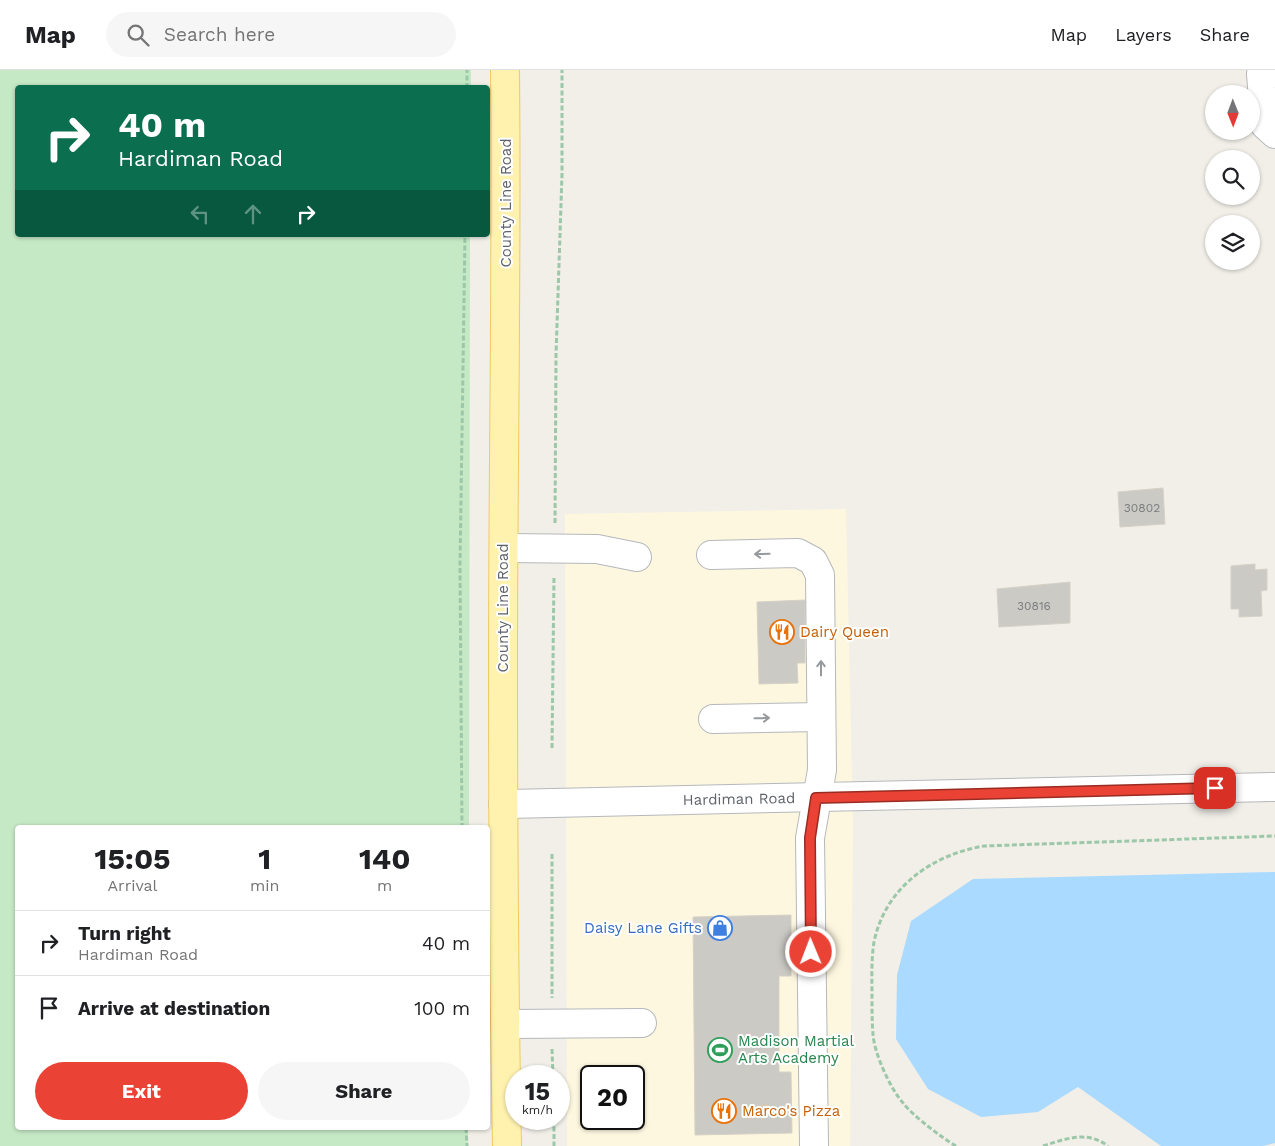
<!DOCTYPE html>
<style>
body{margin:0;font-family:"Work Sans",sans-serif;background:#f6f6f6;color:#202124;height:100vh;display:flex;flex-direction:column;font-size:19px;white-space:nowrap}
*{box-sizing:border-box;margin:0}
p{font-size:16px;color:#757577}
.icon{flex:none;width:28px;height:28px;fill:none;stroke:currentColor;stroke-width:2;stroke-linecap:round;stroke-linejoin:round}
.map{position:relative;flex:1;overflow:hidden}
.drawer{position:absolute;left:15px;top:755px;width:475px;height:305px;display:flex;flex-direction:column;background:#fff;border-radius:5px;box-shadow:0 1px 4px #0004}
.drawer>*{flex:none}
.top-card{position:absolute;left:15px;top:15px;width:475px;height:152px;border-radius:5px;box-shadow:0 1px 4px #0004;background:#0b6e4f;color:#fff;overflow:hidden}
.needle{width:32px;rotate:179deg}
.tools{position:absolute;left:1205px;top:15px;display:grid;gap:10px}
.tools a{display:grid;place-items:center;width:55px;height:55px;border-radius:50%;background:#fff;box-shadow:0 1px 4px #0004;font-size:25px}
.speed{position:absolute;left:505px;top:995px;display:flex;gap:10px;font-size:25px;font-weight:700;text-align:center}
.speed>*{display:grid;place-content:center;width:65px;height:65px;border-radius:50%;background:#fff;box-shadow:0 1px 4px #0004;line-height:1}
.speed small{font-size:12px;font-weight:400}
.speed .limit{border:2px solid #111;border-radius:8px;background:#fff;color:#111}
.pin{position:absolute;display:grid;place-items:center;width:42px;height:42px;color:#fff;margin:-21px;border-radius:10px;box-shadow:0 2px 8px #0006}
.me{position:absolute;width:55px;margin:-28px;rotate:359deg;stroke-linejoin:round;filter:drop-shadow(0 0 4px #0008)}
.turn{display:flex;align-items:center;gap:18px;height:105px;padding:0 20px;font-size:22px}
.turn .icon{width:65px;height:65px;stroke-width:2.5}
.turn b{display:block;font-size:35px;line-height:42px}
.lanes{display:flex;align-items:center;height:48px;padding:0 20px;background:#0003;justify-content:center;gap:25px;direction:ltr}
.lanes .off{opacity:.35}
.eta{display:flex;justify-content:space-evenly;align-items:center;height:85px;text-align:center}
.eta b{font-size:30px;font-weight:700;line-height:35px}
.button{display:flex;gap:10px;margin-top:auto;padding:10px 20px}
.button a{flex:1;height:58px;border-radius:30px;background:#ea4335;color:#fff;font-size:20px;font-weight:700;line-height:58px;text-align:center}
.button a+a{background:#f6f6f6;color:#202124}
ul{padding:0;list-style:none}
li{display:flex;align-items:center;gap:15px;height:65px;padding:0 20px;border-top:1px solid #e0e0e0}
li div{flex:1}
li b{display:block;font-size:19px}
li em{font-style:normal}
header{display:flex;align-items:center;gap:30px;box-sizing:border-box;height:70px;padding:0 25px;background:#fff;border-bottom:1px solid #e0e0e0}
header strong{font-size:24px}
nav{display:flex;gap:28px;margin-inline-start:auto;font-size:18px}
.search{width:350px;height:45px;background:#f6f6f6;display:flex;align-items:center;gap:12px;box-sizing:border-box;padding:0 18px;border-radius:28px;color:#757577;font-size:19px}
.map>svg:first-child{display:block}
.commercial{fill:#fef7e0;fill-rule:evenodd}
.green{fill:#c5e8c5}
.water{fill:#aadaff}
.building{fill:#cccac5;stroke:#d6d1c6}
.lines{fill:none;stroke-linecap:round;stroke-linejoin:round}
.minor-casing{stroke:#b5b8bc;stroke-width:30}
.major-casing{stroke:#f2c960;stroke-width:30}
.path{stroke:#9cc7a9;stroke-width:3;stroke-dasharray:5 2.5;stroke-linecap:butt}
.minor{stroke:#fff;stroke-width:28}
.major{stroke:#fff2af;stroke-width:28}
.oneway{stroke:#979a9d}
.route-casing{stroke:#982c22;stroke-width:12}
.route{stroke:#ea4335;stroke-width:9}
.labels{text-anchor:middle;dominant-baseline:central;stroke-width:4;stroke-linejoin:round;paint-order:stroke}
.number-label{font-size:12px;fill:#7a7d7f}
.street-label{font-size:15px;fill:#5f6368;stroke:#fff}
.food-label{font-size:15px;fill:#c56008;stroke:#fff;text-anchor:start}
.shop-label{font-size:15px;fill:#366cbe;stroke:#fff;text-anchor:end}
.leisure-label{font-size:15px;fill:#27864d;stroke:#fff;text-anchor:start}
</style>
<header>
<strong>Map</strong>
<div class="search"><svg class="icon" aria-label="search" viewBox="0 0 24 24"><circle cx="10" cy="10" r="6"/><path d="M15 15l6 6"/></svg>Search here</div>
<nav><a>Map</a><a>Layers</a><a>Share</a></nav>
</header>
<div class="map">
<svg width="1275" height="1076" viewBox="0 0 1275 1076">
<rect width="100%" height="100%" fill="#f1efe8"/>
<!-- commercial -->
<path class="commercial" d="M846,439L853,755L850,1076H567L565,444ZM591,1006H634V1049H591Z"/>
<!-- green -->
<polygon class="green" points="0,0 471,0 471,18 18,18 18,165 470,165 469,757 18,758 18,1058 468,1058 468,1076 0,1076"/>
<!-- water -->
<polygon class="water" points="1275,802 1275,1073 1263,1076 1161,1076 1078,1017 1038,1042 981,1047 928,1019 896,969 897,905 911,851 973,809"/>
<!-- building -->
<g class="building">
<polygon points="1163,418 1165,454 1120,457 1118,422"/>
<polygon points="1255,494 1255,500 1267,499 1267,520 1261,521 1262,546 1239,547 1239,539 1231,539 1231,496"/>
<polygon points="1070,512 1070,553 999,557 997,519"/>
<polygon points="805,530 805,593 797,593 798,613 759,614 757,532"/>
<polygon points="791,845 791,906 779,906 779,1002 791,1002 792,1063 695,1065 693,847"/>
</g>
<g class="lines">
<defs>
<g id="minor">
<polyline points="1275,3 1261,4 1265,55 1275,64"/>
<polyline points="504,478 597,479 637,487"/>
<polyline points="711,485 798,483 813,491 820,505 822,700 810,768 814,1076"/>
<polyline points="713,649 821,647"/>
<polyline points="503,734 1275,717"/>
<polyline points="505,954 642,953"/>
</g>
<path id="major" d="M505,0C507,198 503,396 503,595C503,755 504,916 507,1076"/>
</defs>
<!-- minor casing -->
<use href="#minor" class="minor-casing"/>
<!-- major casing -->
<use href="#major" class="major-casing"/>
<!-- path -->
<g class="path">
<polyline points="467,18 467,0"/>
<polyline points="555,453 556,285 562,104 562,0"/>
<polyline points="552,678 554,506"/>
<polyline points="462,758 460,495 465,165"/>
<polyline points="552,784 552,928"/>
<polyline points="552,979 553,1006"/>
<polyline points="554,1049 554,1076"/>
<polyline points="466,1058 467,1076"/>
<path d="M956,1076C942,1068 912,1045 903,1033C890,1018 874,983 873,964C872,952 872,941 872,929C872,911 871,891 874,872C885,818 931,785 984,776L1275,766"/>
<path d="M1043,1076C1065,1069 1087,1060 1108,1076"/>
</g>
<!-- minor -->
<use href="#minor" class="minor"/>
<!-- major -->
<use href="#major" class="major"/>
</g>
<!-- one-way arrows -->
<defs><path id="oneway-shaft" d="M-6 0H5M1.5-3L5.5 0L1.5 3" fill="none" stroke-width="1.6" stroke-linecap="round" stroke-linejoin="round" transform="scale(1.25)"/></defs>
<g class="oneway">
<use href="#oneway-shaft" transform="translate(762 484) rotate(179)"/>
<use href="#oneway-shaft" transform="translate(821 598) rotate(-90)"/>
<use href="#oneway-shaft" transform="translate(762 648) rotate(-1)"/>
</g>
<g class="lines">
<defs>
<polyline id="route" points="811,882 810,768 816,728 1215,718"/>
</defs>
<!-- route casing -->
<use href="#route" class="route-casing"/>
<!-- route -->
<use href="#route" class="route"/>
</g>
<!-- icons -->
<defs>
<symbol id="restaurant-ring" viewBox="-11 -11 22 22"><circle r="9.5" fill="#fff" stroke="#e8710a" stroke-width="1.5"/><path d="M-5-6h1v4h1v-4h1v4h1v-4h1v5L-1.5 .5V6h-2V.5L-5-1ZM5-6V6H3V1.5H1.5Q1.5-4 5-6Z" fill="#e8710a"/></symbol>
<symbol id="shop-ring" viewBox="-11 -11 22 22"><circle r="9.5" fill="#fff" stroke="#3f7fe0" stroke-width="1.5"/><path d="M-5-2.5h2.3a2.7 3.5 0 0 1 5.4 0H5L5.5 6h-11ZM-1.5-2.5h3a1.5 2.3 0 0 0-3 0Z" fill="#3f7fe0"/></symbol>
<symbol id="stadium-ring" viewBox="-11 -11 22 22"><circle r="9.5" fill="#fff" stroke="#2e9e5b" stroke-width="1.5"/><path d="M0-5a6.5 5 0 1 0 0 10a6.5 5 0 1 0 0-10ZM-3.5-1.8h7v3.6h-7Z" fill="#2e9e5b"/></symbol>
</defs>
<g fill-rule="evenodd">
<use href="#restaurant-ring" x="768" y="548" width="28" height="28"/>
<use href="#shop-ring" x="706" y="844" width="28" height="28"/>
<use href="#stadium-ring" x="706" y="966" width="28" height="28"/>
<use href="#restaurant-ring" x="710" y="1027" width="28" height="28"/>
</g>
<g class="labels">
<!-- number labels -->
<g class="number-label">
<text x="1142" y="438">30802</text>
<text x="1034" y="536">30816</text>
</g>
<!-- street labels -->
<g class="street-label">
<text transform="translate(506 133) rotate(-90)">County Line Road</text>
<text transform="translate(503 538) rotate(-90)">County Line Road</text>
<text transform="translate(739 729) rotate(-1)">Hardiman Road</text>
</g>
<!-- food labels -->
<g class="food-label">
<text x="800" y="562">Dairy Queen</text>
<text x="742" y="1041">Marco's Pizza</text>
</g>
<!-- shop labels -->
<g class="shop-label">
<text x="702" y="858">Daisy Lane Gifts</text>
</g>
<!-- leisure labels -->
<g class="leisure-label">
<text x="738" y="971">Madison Martial<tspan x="738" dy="17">Arts Academy</tspan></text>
</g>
</g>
</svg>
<div class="tools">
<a><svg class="needle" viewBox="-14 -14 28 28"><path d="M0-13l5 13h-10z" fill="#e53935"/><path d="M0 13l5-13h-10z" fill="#757577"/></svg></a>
<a><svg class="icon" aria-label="search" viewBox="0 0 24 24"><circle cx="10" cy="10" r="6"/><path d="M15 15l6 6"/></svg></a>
<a><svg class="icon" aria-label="layers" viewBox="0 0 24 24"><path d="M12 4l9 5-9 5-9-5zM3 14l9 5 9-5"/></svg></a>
</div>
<div class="speed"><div>15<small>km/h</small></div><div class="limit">20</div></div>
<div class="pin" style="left:1215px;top:718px;background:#d93025"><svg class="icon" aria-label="arrive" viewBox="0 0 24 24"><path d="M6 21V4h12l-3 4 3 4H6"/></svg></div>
<svg class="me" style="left:811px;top:882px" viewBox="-20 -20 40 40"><circle r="17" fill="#ea4335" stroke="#fff" stroke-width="3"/><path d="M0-11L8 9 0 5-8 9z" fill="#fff"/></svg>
<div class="top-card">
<div class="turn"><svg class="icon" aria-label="right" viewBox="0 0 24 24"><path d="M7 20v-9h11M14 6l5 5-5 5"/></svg><div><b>40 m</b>Hardiman Road</div></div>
<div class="lanes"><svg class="icon off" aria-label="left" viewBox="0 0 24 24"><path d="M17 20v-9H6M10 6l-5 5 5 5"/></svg><svg class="icon off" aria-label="ahead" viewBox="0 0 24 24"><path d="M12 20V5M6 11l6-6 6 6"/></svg><svg class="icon" aria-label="right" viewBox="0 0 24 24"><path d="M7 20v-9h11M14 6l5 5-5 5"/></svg></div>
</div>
<section class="drawer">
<div class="eta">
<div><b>15:05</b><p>Arrival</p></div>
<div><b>1</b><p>min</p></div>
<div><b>140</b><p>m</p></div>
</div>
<ul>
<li><svg class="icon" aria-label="right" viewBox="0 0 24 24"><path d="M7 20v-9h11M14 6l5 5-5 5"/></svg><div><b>Turn right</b><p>Hardiman Road</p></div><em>40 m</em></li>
<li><svg class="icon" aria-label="arrive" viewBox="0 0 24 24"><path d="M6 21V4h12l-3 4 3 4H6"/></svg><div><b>Arrive at destination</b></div><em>100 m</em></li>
</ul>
<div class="button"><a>Exit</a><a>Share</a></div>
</section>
</div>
